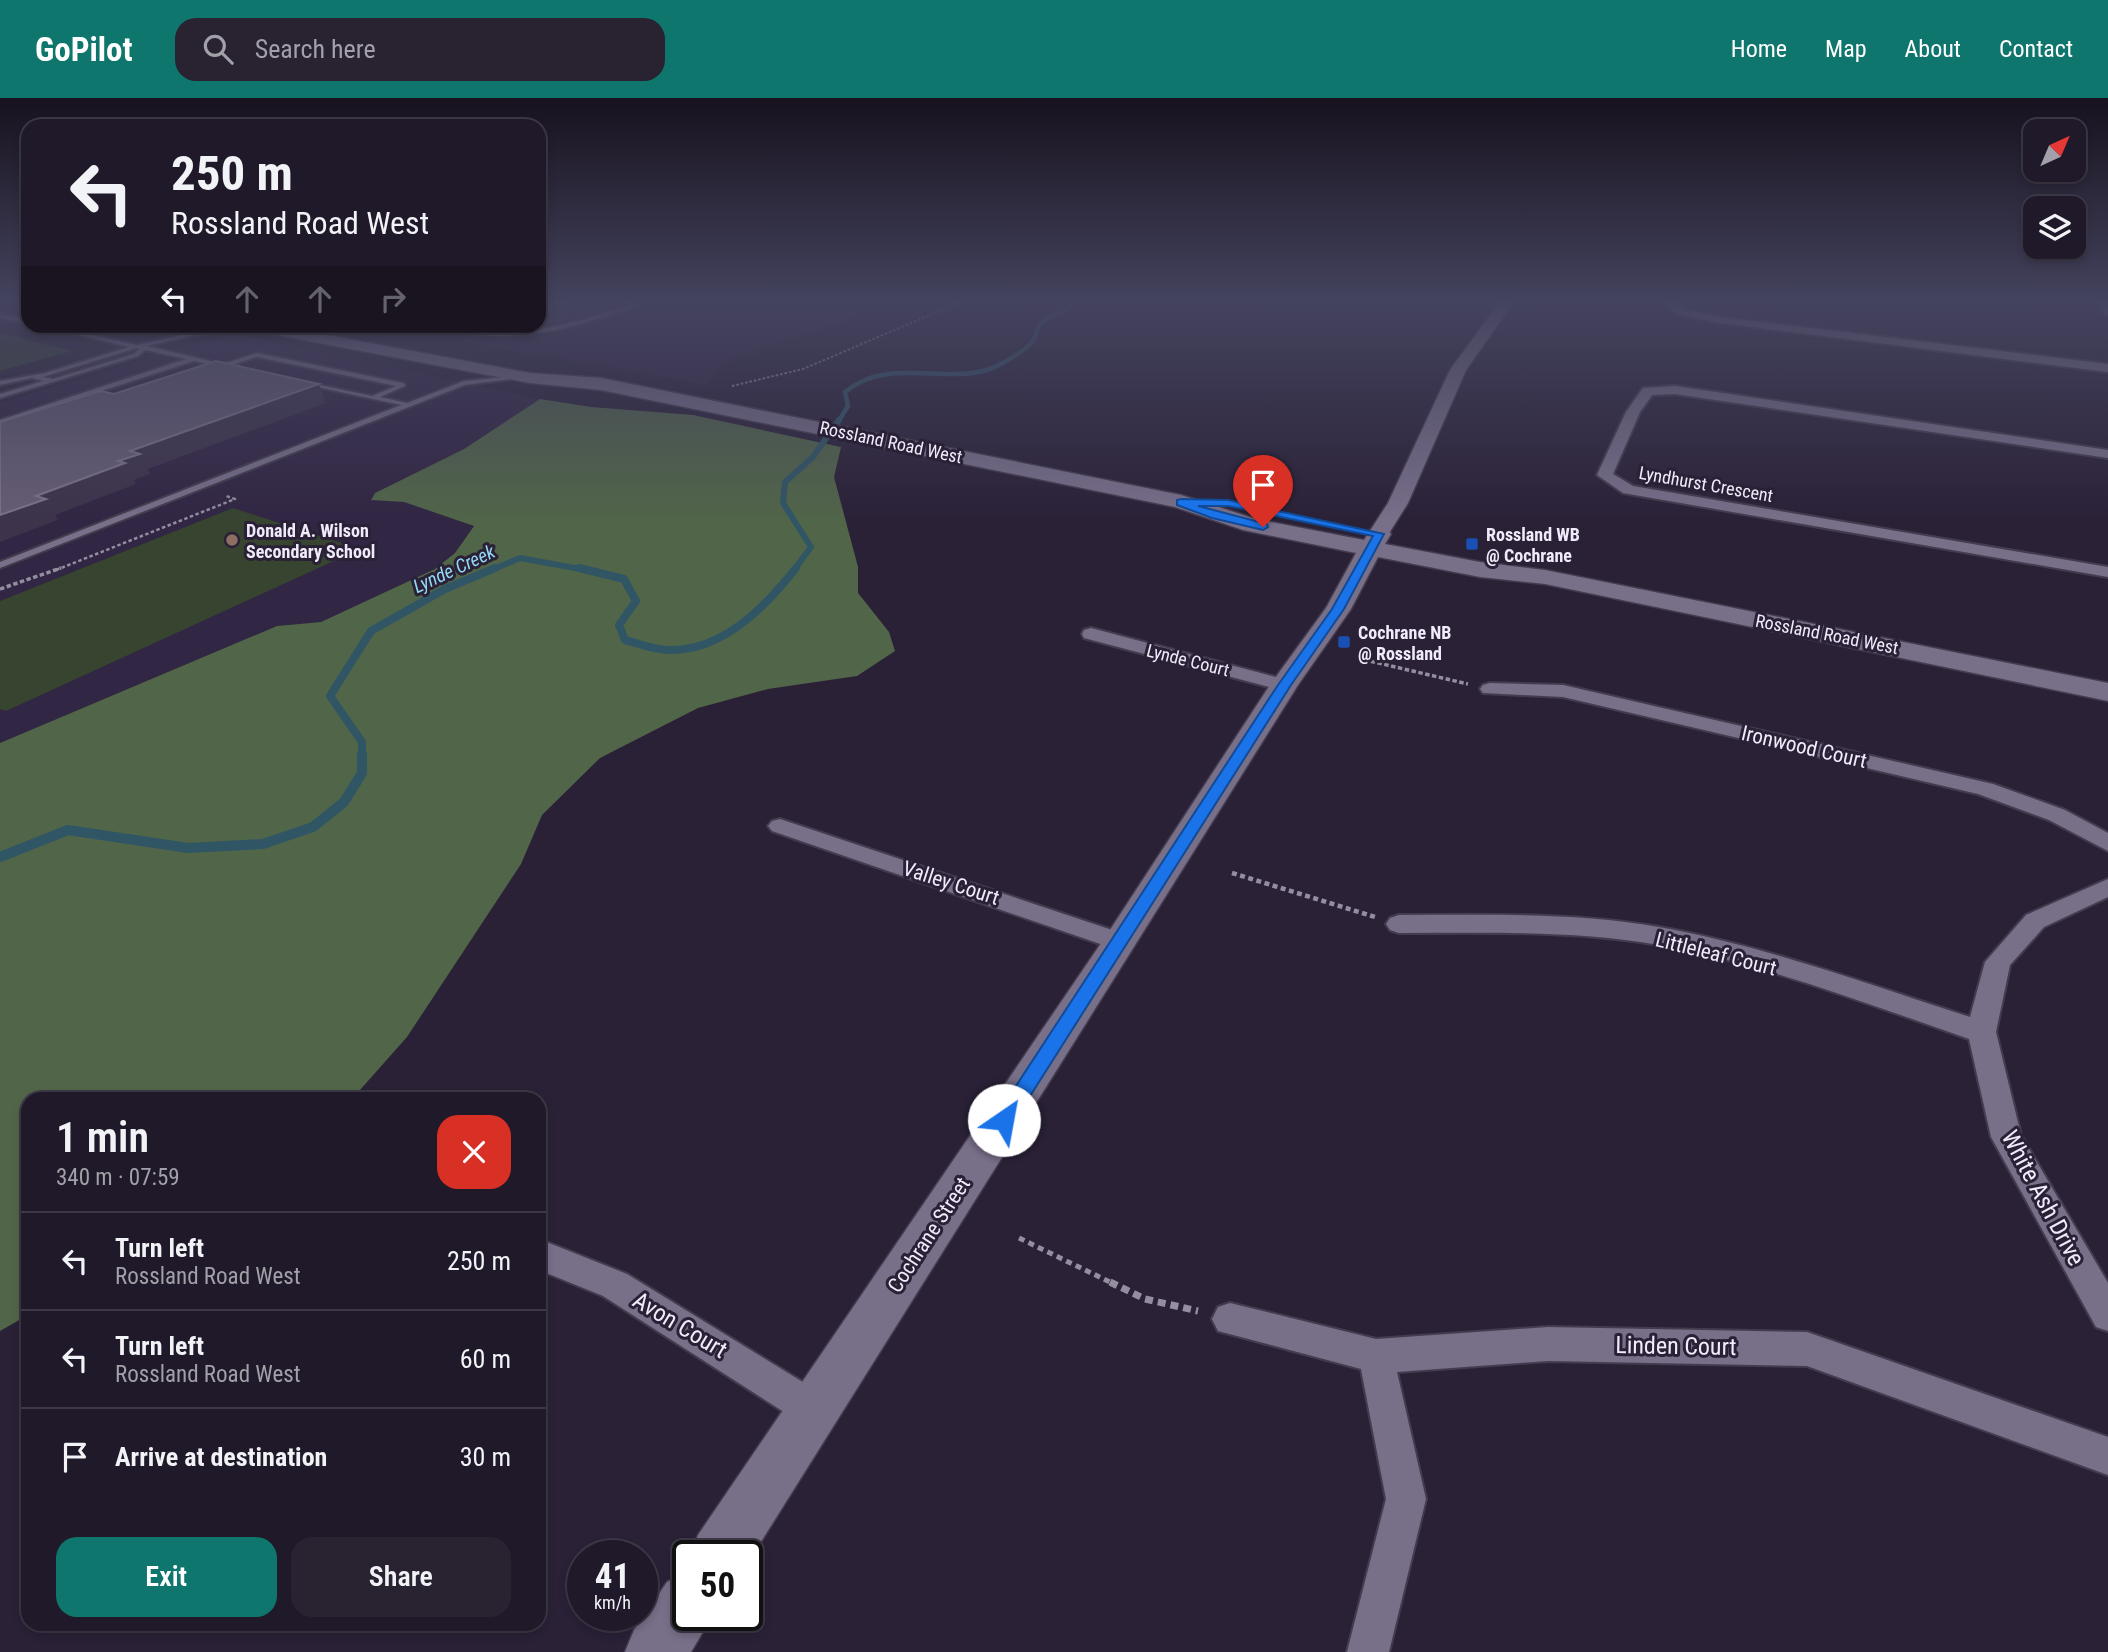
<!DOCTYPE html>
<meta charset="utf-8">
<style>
body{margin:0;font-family:"Roboto Condensed",sans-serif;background:#282231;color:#f1f3f6;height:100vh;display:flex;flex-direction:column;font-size:26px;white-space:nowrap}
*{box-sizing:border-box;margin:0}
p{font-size:23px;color:#a2a0a8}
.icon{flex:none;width:38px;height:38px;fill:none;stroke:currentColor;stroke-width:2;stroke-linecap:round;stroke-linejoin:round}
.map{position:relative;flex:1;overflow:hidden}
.side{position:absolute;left:21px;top:994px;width:525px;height:539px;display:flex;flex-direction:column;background:#201929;border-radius:21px;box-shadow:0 4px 10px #0003,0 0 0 2px #3d3846}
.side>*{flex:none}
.banner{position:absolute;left:21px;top:21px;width:525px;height:214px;border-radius:21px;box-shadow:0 4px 10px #0003,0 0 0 2px #3d3846;background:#201929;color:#f1f3f6;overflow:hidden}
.needle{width:46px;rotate:44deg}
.fabs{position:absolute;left:2023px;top:21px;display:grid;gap:14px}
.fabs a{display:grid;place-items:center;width:63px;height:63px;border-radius:14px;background:#201929;box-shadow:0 4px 10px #0003,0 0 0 2px #3d3846;font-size:35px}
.speed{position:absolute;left:567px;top:1442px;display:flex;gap:14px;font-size:35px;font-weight:700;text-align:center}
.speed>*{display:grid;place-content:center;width:91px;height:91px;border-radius:50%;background:#201929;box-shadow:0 4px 10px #0003,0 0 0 2px #3d3846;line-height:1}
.speed small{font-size:18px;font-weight:400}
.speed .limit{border:4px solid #111;border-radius:10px;background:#fff;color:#111}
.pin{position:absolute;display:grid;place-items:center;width:60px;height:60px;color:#fff;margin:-72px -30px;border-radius:50% 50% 50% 0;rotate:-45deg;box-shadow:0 0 7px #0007}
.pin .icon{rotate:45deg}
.me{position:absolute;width:77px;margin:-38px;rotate:33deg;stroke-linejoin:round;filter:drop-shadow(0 0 5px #0008)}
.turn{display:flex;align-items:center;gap:24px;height:147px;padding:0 35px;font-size:32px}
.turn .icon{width:91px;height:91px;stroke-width:2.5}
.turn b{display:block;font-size:49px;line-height:60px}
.lanes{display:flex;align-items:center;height:66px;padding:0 35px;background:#0003;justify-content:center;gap:35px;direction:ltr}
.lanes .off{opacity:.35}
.round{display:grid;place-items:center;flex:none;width:74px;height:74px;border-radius:21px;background:#282231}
.overview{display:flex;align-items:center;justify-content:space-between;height:119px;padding:0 35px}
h1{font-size:42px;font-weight:600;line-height:52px}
.button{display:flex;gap:14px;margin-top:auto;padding:14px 35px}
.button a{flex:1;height:80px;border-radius:21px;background:#0f766e;color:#fff;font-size:28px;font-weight:600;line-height:80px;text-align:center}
.button a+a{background:#282231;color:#f1f3f6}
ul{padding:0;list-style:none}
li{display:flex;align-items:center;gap:21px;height:98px;padding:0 35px;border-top:2px solid #3d3846}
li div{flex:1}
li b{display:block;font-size:26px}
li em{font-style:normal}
header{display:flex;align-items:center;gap:42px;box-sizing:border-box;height:98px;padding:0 35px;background:#0f766e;color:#fff}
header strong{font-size:33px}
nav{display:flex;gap:38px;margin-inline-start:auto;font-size:24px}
.search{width:490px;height:63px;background:#282231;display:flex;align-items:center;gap:18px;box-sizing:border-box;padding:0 24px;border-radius:21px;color:#a2a0a8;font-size:26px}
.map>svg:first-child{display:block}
.built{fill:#312643}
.green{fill:#364430}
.forest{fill:#516549}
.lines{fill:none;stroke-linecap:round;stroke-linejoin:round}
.stream-far3{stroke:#305666;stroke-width:4.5}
.stream-far2{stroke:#305666;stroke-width:6}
.stream-far1{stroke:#305666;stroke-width:8}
.stream{stroke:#305666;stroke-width:10}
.service-casing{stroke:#443c4e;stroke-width:4}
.minor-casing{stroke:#443c4e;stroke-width:4}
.tertiary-casing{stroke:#443c4e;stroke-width:3}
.secondary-casing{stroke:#443c4e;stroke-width:3}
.path-far5{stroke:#958ea0;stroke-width:2;stroke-dasharray:2.5 2;stroke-linecap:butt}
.path-far4{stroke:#958ea0;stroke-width:2.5;stroke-dasharray:3.5 2.5;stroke-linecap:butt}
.path-far3{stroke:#958ea0;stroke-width:3.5;stroke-dasharray:4.5 2.5;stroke-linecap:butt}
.path-far2{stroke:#958ea0;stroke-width:4.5;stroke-dasharray:5 3.5;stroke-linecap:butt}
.path-far1{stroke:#958ea0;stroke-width:5;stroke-dasharray:6 4.5;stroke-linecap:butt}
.path{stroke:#958ea0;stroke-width:7;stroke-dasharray:8 5;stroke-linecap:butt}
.service{fill:#786f89;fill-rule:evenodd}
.minor{fill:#786f89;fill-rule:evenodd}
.tertiary{fill:#786f89;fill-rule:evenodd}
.secondary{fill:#786f89;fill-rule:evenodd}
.wall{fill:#554c63}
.shaded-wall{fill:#3d344b}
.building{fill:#655d74;stroke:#7b7389;stroke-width:2}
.route{fill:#1a73e8;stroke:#114b97;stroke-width:2}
.education-dot{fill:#8d6e63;stroke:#2a2137;stroke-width:2.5}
.transit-dot{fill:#1a4fb4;stroke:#2a2137;stroke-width:2.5}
.labels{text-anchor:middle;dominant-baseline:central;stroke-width:6;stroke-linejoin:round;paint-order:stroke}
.far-street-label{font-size:18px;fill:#f0ebfa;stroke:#2a2137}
.far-poi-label{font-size:18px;font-weight:bold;fill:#f0ebfa;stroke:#2a2137;text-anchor:start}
.far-water-label{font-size:19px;font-style:italic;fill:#93d9f6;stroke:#2a2137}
.street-label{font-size:21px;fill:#f0ebfa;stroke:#2a2137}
.near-street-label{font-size:24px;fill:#f0ebfa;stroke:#2a2137}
</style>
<header>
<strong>GoPilot</strong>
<div class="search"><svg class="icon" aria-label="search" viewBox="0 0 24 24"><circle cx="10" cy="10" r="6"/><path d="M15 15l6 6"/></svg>Search here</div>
<nav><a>Home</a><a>Map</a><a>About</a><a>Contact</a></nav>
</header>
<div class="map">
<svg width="2108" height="1554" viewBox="0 0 2108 1554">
<rect width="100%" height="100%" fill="#2a2137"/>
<!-- built -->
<g class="built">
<polygon points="539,205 872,205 856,219 731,263 706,287 374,228 539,228"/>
<polygon points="232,235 540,301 464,351 375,395 371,401 404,404 474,428 455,455 436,471 321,524 277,528 0,645 0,305"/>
</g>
<!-- green -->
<g class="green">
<polygon points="0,235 72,253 0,273"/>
<polygon points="233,410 360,451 6,613 0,611 0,503"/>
</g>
<!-- forest -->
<polygon class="forest" points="540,301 591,309 693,317 841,349 834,379 858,469 858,495 889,534 895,553 857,578 768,591 698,610 600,660 542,717 521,766 407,939 352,1001 28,1001 28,1217 0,1233 0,645 277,528 321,524 435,471 455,455 474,428 404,404 371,402 375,395 464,351"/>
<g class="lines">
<!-- stream-far3 -->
<path class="stream-far3" d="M838,324L848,308L845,294C892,255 955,292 1001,266C1010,261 1026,252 1032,244C1036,239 1037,229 1041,225C1051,216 1065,216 1073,205"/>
<!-- stream-far2 -->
<g class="stream-far2">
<polyline points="491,472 520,460 586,472"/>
<polyline points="794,472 811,449 783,405 785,384 813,359 839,322"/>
</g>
<!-- stream-far1 -->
<g class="stream-far1">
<path d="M579,470L624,481L636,503L619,527L625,542C641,546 657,553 673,552C725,551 766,508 796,470"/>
<polyline points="362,658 362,644 330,598 371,533 445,491 495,470"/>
</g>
<!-- stream -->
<polyline class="stream" points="0,759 68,732 188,750 263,746 313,729 344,704 362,675 362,656"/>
<defs>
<g id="service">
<path d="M625,205L638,207C627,213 614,216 602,220C556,234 492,248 446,228C463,226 482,234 500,234C545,234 587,221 629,207Z"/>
<polygon points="0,216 28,222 28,226 0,220"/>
<path d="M40,228H49L137,247L223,228H231L228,230L147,248L223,266L257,255L403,285L405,286V288L380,299L407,305L464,283L516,278L519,280L465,287L0,470V464L401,307L303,286L306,284L372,298L396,288L257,259L213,273L210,271L216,268L194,263L0,326V322L186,261L145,252L138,258L0,300V296L43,283L32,280L0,287V283L45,275L129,249ZM137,250L139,251L134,256L53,281L43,279Z"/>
</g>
<g id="minor">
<polygon points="1667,205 1678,205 1684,211 1721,219 2108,266 2108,274 1721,225 1676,216 1668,210"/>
<polygon points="2099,205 2108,205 2108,217 2104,216"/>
<polygon points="1675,288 2108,352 2108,360 1675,296 1652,297 1640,314 1613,376 1633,388 2108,469 2108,479 1623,395 1597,377 1626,314 1643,290"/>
<polygon points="1091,530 1291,583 1294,587 1284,593 1084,540 1082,536 1084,532"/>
<polygon points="1490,585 1563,587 1993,686 2065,712 2108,735 2108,753 2049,722 1978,696 1563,599 1483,595 1480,591 1483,587"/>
<polygon points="780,721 1130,838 1134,844 1130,850 1121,853 1112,850 772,733 768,728 772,723"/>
<path d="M2108,781V799L2044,829L2010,867L1996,934L2021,1037L2108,1185V1233L2096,1229L1991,1039L1969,941C1868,906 1765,866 1659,847C1573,832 1486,835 1399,835L1390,832L1386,826L1390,820L1399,817C1486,817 1573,814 1659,829C1765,848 1868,886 1970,919L1985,864L2026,817Z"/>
<polygon points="539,1141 627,1176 827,1299 833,1312 827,1325 814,1331 801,1325 603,1198 539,1172"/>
<polygon points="1230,1205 1376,1241 1548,1229 1807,1234 2108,1339 2108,1377 1807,1268 1548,1263 1397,1274 1426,1401 1389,1554 1347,1554 1386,1401 1361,1271 1218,1233 1212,1221 1218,1209"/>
</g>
<polygon id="tertiary" points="1499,205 1513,205 1466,272 1408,405 1386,440 1372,440 1368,436 1388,405 1450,272"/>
<g id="secondary">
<polygon points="248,228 279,228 530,275 601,280 1181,397 1256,421 1364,442 1371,431 1387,431 1391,436 1385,446 1480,464 1545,472 2108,585 2108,603 1545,486 1480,479 1378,459 1351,511 1298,587 747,1466 747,1458 690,1458 698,1437 1108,835 1270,587 1326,510 1356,455 1243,432 1175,409 601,292 530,285 256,233"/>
<polygon points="688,1475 688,1517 713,1517 691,1554 625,1554 634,1532 667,1484"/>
</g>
</defs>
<!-- service casing -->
<use href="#service" class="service-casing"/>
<!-- minor casing -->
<use href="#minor" class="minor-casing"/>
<!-- tertiary casing -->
<use href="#tertiary" class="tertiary-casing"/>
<!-- secondary casing -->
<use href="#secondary" class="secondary-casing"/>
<!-- path-far5 -->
<polyline class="path-far5" points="732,288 803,271 958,205"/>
<!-- path-far4 -->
<polyline class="path-far4" points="56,472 235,401 226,398"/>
<!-- path-far3 -->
<g class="path-far3">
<polyline points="0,491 61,470"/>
<polyline points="1357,560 1468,586"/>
</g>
<!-- path-far2 -->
<polyline class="path-far2" points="1232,775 1375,819"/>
<!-- path-far1 -->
<polyline class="path-far1" points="1019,1140 1114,1186"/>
<!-- path -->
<polyline class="path" points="1110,1184 1145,1201 1198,1213"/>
<!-- service -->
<use href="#service" class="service"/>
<!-- minor -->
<use href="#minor" class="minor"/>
<!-- tertiary -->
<use href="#tertiary" class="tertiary"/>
<!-- secondary -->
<use href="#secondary" class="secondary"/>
</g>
<!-- wall -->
<polygon class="wall" points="483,228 531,228 500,231 483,230"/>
<!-- shaded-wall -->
<g class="shaded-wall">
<polygon points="566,205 623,205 619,207 565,223 539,226 539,209"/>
<polygon points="499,228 531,228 500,231"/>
<polygon points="319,286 326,305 148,371 150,376 134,382 136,386 55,417 58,422 0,444 0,417 36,398 130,353"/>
</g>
<!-- building -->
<g class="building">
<polygon points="539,205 566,205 539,209"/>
<polygon points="216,263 319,286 130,353 140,356 118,363 125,365 36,398 46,401 0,417 0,324 101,293 114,296"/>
</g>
<!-- sky -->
<linearGradient id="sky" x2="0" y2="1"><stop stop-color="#17121e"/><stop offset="0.48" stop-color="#44435e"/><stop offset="1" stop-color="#44435e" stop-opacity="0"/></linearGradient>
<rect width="2108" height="423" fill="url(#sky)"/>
<!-- route -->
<polygon class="route" points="1181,401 1228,402 1384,436 1344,511 1291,587 1011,1028 997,1028 994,1022 997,1017 1278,587 1332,511 1373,438 1228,408 1198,408 1267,426 1268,429 1263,432 1212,420 1177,407 1177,402"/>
<!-- markers -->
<circle class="education-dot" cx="232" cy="442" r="7"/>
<g class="transit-dot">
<rect x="1465" y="439" width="14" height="14" rx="3.5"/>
<rect x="1337" y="537" width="14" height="14" rx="3.5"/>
</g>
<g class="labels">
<!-- far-street labels -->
<g class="far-street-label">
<text transform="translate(891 344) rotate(12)">Rossland Road West</text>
<text transform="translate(1706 386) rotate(10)">Lyndhurst Crescent</text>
<text transform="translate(1827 536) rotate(11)">Rossland Road West</text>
<text transform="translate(1188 562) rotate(14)">Lynde Court</text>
</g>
<!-- far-poi labels -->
<g class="far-poi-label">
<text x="246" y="432">Donald A. Wilson<tspan x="246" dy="21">Secondary School</tspan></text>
<text x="1486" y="436">Rossland WB<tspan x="1486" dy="21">@ Cochrane</tspan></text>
<text x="1358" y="534">Cochrane NB<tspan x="1358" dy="21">@ Rossland</tspan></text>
</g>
<!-- far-water labels -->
<g class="far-water-label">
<text transform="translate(454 471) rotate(-25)">Lynde Creek</text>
</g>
<!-- street labels -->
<g class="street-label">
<text transform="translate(1804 649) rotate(13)">Ironwood Court</text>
<text transform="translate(951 785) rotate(18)">Valley Court</text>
<text transform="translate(1716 856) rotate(14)">Littleleaf Court</text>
<text transform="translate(929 1137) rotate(-57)">Cochrane Street</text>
</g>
<!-- near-street labels -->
<g class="near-street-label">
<text transform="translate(2043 1100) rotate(62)">White Ash Drive</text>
<text transform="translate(680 1227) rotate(31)">Avon Court</text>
<text transform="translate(1676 1248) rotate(1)">Linden Court</text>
</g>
</g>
</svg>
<div class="fabs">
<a><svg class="needle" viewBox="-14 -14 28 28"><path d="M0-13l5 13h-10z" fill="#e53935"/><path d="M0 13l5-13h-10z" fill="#a2a0a8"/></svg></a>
<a><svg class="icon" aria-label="layers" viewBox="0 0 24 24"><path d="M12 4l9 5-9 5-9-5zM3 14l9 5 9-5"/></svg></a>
</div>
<div class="speed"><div>41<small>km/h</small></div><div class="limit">50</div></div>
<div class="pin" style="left:1263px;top:429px;background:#d93025"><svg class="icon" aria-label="arrive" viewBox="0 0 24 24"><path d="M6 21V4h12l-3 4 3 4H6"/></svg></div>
<svg class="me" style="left:1004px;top:1022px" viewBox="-20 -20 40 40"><circle r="19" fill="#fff"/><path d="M0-13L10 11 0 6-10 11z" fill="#1a73e8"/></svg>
<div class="banner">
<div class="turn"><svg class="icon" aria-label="left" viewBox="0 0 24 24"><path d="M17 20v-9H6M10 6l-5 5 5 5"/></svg><div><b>250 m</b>Rossland Road West</div></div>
<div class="lanes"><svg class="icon" aria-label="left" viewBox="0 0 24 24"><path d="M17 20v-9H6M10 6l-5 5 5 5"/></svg><svg class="icon off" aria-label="ahead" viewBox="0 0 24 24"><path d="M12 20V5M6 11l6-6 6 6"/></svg><svg class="icon off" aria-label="ahead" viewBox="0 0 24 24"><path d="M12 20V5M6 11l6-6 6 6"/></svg><svg class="icon off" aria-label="right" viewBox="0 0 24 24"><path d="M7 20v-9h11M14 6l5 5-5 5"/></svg></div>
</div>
<section class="side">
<div class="overview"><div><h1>1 min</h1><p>340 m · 07:59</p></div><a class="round" style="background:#d93025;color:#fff"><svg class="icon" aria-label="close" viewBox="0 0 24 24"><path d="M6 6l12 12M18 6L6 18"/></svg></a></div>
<ul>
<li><svg class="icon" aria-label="left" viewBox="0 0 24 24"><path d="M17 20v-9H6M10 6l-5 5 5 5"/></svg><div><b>Turn left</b><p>Rossland Road West</p></div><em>250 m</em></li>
<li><svg class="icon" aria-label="left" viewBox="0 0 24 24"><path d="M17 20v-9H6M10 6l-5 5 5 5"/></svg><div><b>Turn left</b><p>Rossland Road West</p></div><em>60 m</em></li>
<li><svg class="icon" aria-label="arrive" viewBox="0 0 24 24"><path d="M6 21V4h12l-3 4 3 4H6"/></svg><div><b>Arrive at destination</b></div><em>30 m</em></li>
</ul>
<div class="button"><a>Exit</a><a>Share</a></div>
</section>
</div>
